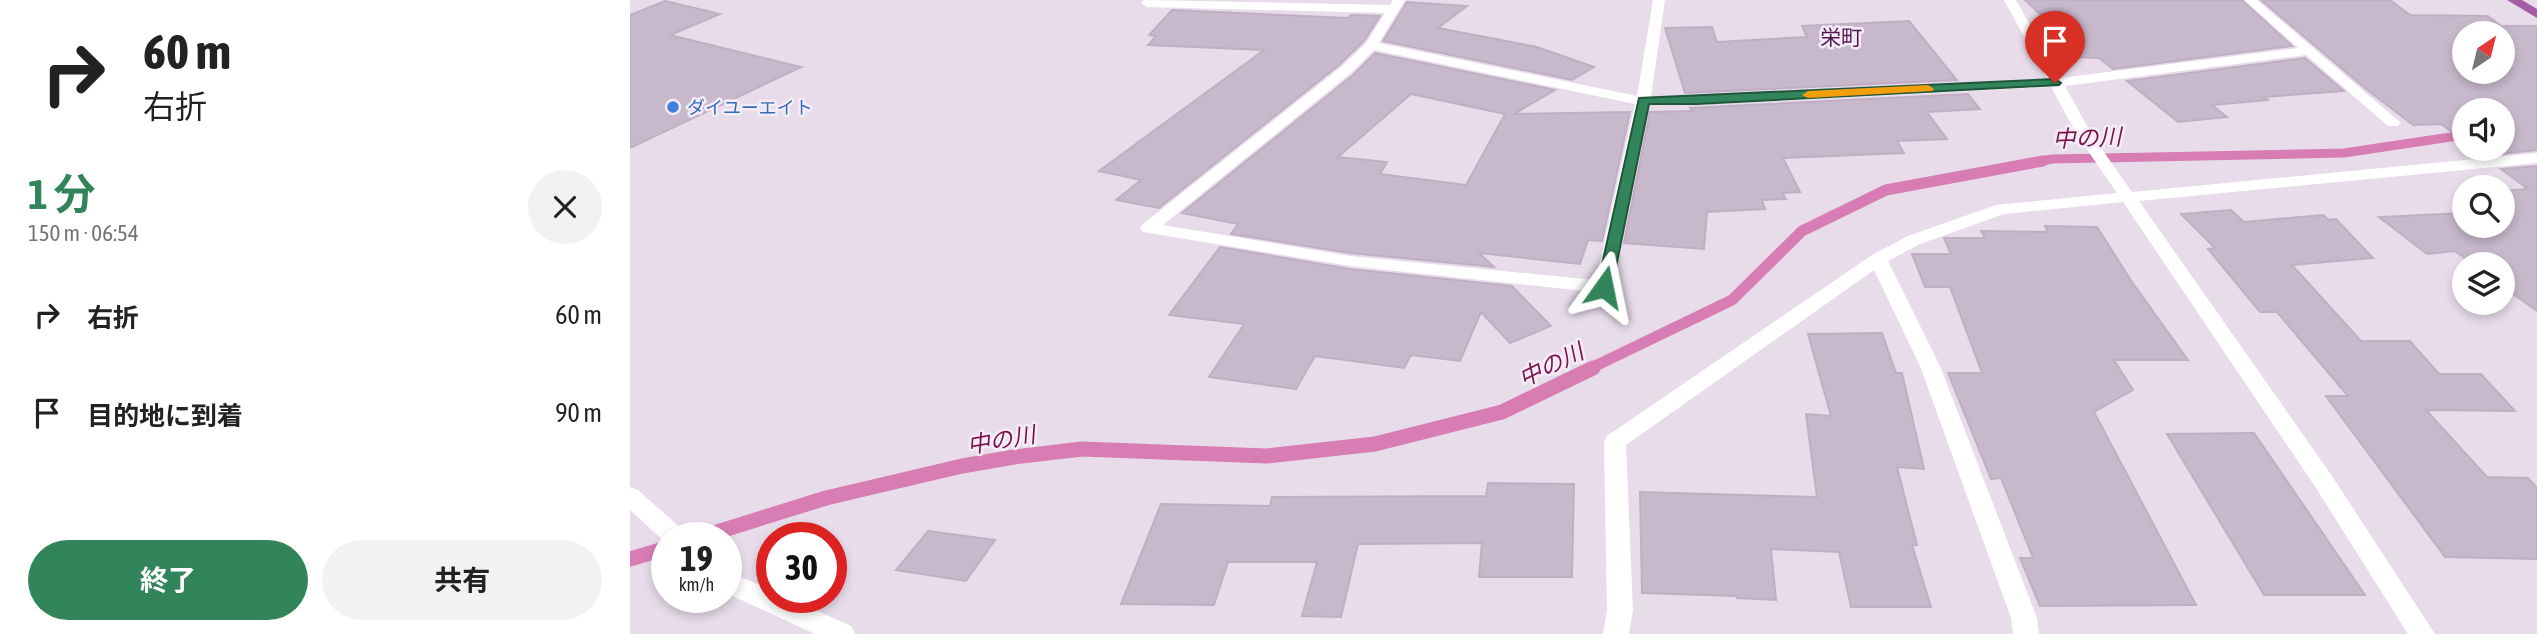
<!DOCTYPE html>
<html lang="ja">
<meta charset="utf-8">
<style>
body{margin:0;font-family:"Asap Condensed","Noto Sans JP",sans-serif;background:#f2f2f2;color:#222;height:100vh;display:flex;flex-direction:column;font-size:26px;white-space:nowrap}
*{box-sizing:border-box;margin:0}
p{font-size:23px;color:#767676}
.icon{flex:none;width:38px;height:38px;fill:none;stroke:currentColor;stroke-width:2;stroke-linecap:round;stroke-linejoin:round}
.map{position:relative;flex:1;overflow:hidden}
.details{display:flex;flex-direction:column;background:#fff;width:630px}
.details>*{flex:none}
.hud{background:#fff;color:#222;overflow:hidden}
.needle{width:46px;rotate:35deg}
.tools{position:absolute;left:1822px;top:21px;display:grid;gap:14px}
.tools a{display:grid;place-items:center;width:63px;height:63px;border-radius:50%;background:#fff;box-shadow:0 4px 10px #0003;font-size:35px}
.speed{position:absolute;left:21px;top:522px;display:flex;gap:14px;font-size:35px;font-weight:700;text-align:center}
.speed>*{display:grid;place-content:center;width:91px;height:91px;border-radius:50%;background:#fff;box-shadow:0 4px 10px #0003;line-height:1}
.speed small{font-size:18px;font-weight:400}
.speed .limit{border:10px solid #d22;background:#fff;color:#111}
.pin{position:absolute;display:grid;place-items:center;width:60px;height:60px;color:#fff;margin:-72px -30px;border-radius:50% 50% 50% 0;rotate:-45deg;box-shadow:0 0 7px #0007}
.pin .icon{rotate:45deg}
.me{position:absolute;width:77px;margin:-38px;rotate:12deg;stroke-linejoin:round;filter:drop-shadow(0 0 5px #0008)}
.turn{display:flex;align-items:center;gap:24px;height:147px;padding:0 28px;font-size:32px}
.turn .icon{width:91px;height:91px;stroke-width:2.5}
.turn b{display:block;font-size:49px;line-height:60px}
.round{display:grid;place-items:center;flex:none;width:74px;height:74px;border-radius:37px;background:#f2f2f2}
.summary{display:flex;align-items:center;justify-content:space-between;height:119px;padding:0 28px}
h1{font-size:42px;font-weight:700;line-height:52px;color:#32855b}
.cta{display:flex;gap:14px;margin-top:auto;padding:14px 28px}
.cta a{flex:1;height:80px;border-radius:42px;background:#32855b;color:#fff;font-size:28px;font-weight:700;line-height:80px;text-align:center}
.cta a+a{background:#f2f2f2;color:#222}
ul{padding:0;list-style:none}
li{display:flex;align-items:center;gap:21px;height:98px;padding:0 28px}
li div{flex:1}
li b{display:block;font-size:26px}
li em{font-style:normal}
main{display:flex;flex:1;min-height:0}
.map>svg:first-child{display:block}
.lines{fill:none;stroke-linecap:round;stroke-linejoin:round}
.stream-far2{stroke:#d77db3;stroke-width:9}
.stream-far1{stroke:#d77db3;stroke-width:11}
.stream{stroke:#d77db3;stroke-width:15}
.building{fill:#c7b8cb;stroke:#c1aec4;stroke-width:2;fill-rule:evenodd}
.minor{fill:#fff;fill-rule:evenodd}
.tertiary{fill:#fff;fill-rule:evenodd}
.primary{fill:#a45ca5;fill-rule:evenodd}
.route{fill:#32855b;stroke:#20563b;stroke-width:2}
.slow{fill:#f59e0b}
.shop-dot{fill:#3f7fe0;stroke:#f4edf7;stroke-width:2.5}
.labels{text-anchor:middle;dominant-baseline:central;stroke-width:5;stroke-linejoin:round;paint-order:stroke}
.far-shop-label{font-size:18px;fill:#366cbe;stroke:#f4edf7;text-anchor:start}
.far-quarter-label{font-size:21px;fill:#4f174f;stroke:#f4edf7}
.water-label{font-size:23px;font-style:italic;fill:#7c1250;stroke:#f4edf7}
</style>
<main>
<section class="details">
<div class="hud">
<div class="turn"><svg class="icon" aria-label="right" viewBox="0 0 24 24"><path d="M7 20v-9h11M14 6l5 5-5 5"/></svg><div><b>60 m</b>右折</div></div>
</div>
<div class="summary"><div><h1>1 分</h1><p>150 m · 06:54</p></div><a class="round"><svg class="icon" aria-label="close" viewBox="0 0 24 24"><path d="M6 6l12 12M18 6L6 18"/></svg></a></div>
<ul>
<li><svg class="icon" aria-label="right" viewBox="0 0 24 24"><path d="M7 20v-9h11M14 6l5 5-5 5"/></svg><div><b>右折</b></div><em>60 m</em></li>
<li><svg class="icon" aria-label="arrive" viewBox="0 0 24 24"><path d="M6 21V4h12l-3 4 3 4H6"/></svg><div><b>目的地に到着</b></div><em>90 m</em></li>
</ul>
<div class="cta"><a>終了</a><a>共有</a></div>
</section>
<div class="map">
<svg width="1907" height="634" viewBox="0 0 1907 634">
<rect width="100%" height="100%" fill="#e8dcea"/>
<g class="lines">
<!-- stream-far2 -->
<polyline class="stream-far2" points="1404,162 1422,159 1714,153 1834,135"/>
<!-- stream-far1 -->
<polyline class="stream-far1" points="959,369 1102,300 1172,231 1256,190 1413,161"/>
<!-- stream -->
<g class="stream">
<polyline points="71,537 196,498 332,466 384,457 452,449 637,456 745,444 872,412 963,368"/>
<polyline points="0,559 37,548"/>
</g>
</g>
<!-- building -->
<g class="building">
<polygon points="1395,0 1612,0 1662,46 1483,69 1469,58 1445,57 1429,32"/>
<path d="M1631,0H1760L1780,15L1858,16L1871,26H1907V150L1853,156L1844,149H1872V110H1834V141L1811,124L1783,125L1736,89ZM1834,33H1872V72H1834Z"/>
<polygon points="35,1 90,14 40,35 171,67 0,148 0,15"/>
<polygon points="777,2 837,6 808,28 907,47 964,67 942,80 753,41"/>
<polygon points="542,10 718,18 721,15 750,16 734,41 709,65 529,208 486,200 511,180 469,171 634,50 518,45 526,36 519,35"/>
<polygon points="1279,21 1327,80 1055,93 1035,28 1082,27 1087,42 1177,37 1172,26"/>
<path d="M745,53L925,90L884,114L1000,112L972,241L958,240L950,264L849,253L864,267L720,253L601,234L608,224L552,213L723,75ZM781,94L875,114L836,185L750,174L757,162L708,157Z"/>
<polygon points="1675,58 1714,91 1634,97 1638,100 1582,105 1597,117 1548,122 1497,81"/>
<polygon points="1338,94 1350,109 1297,112 1317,139 1267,141 1274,153 1153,158 1170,192 1152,193 1156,199 1132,200 1135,209 1077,212 1074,249 994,243 1020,112 1062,111 1060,108"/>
<polygon points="1907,166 1907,311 1872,286 1872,264 1843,264 1825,251 1797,254 1749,217 1834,213 1834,226 1872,226 1872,191 1898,189 1871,169"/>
<polygon points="1601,210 1614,222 1693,215 1699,220 1706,219 1743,258 1662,265 1731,341 1780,341 1809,374 1851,374 1885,411 1796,410 1857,477 1898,478 1907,488 1907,559 1815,557 1696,396 1718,396 1647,312 1630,312 1578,249 1585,248 1551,214"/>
<polygon points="1415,226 1467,227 1502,282 1558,360 1484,360 1503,390 1464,412 1566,605 1410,606 1390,558 1403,558 1371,478 1361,479 1318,373 1352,373 1320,287 1295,287 1282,254 1321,254 1314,238 1355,238 1351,231 1418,232"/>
<polygon points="590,247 720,269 882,286 921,326 880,343 851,312 830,361 781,355 774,368 685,356 666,389 579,377 614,324 539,315"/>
<polygon points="1252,333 1266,373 1272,373 1294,469 1267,467 1287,545 1282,545 1301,607 1221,607 1209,552 1141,549 1146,600 1107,598 1107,596 1012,593 1010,492 1187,497 1176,414 1201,416 1178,334"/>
<polygon points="1624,433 1735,595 1634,595 1537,434"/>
<polygon points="858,483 944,484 942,577 849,577 852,543 728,544 711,617 672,616 687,562 598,562 584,605 491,604 531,504 640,506 642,497 856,496"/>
<polygon points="298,531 365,540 336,581 266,570"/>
</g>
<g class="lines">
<!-- minor -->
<path class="minor" d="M514,0L760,5L763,0H775L749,43L1007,96L1023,0H1035L1021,97L1417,79L1374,0H1386L1430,78L1668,48L1614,0H1627L1771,123L1768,126H1758L1676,55L1435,86L1462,135L1502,192L1907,153V163L1509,201L1702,476L1805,634H1778L1686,488L1493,202L1374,214L1290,244L1258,261L1310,366L1407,618L1409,634H1383L1381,618L1290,366L1244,270L996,445L1003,610L999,634H973L977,610L974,442L977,436L1242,255L1278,236L1366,205L1487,193L1447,135L1421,87L1067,105H1019L983,287L974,293L720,266L513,232L510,228L513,224L711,67L736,43L755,13L517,7L511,3ZM744,50L1005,104L966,280L720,256L533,225L721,73Z"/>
<!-- tertiary -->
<g class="tertiary">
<polygon points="0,487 8,490 53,530 57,537 37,537 37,544 0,510"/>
<polygon points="96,571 142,590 142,597 156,597 221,626 225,634 185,634 96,593"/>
</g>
<!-- primary -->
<polygon class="primary" points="1877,0 1892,0 1907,9 1907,18"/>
</g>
<!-- route -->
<polygon class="route" points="1425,79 1431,83 1429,85 1067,104 1019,104 982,287 974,292 967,287 1009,98"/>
<!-- slow -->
<polygon class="slow" points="1298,85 1304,89 1302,91 1178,98 1172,95 1178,91"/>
<!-- markers -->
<circle class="shop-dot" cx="43" cy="107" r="7"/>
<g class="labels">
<!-- far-shop labels -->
<g class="far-shop-label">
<text x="57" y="107">ダイユーエイト</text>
</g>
<!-- far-quarter labels -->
<g class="far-quarter-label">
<text x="1211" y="37">栄町</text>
</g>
<!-- water labels -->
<g class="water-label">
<text transform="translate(1457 138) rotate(-2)">中の川</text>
<text transform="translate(921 365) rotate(-26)">中の川</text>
<text transform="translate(371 440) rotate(-10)">中の川</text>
</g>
</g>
</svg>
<div class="tools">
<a><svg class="needle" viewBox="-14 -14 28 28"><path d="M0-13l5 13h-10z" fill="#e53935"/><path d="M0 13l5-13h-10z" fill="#767676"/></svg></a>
<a><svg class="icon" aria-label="sound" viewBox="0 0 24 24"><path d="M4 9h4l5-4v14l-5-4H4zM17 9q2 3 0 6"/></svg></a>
<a><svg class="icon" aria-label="search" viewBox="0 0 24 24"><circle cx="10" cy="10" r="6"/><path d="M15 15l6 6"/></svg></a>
<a><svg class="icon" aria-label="layers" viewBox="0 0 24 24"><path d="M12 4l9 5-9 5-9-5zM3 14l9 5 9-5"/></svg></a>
</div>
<div class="speed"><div>19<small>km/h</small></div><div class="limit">30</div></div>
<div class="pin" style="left:1425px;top:83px;background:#d93025"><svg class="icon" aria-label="arrive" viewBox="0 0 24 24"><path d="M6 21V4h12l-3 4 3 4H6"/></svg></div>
<svg class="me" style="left:974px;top:287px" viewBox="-20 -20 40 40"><path d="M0-17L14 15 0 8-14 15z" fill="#32855b" stroke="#fff" stroke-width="4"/></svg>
</div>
</main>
